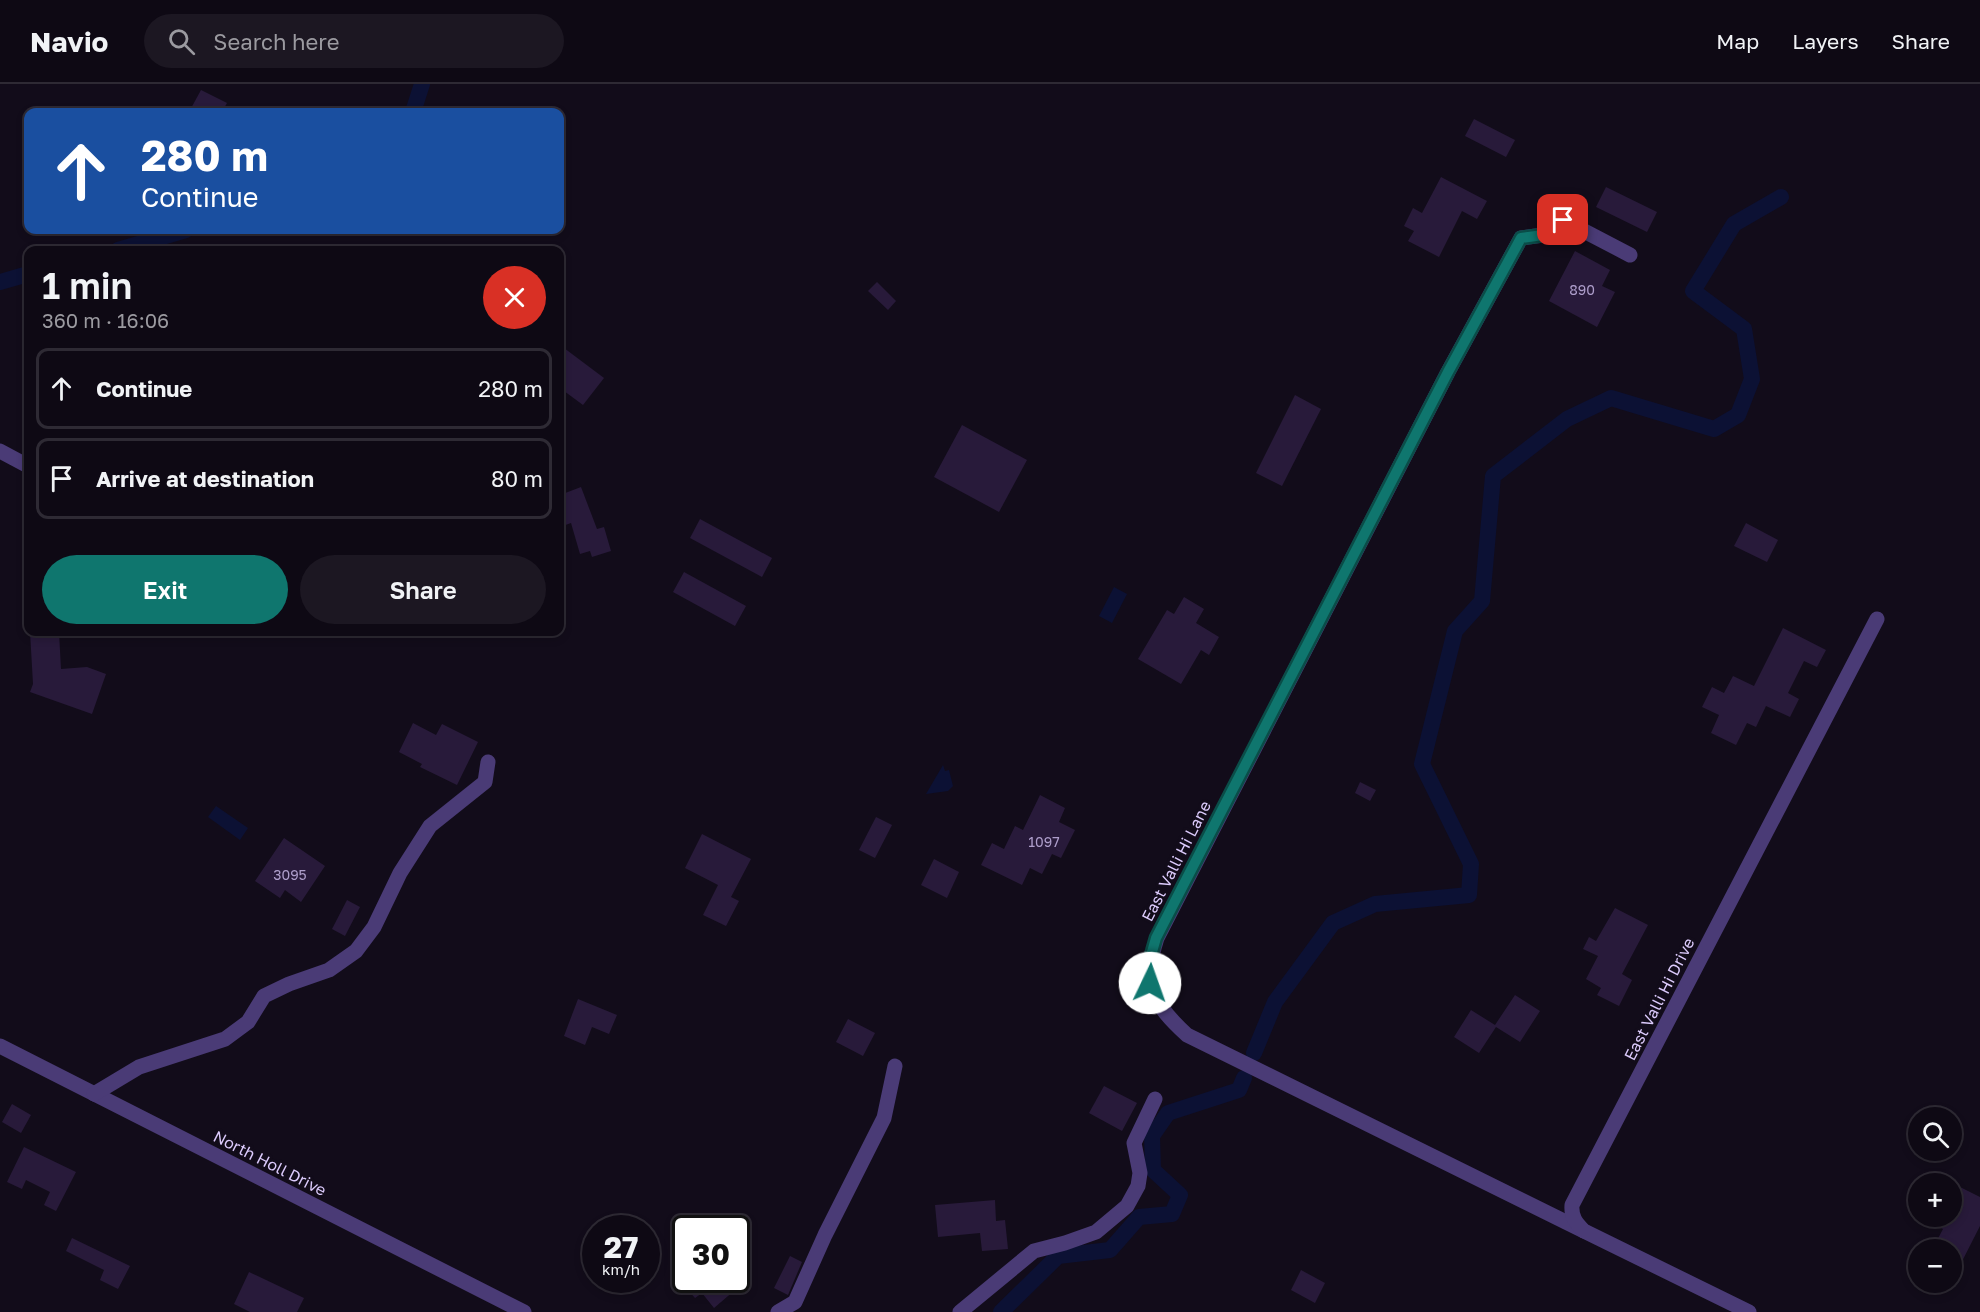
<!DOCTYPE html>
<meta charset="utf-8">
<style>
body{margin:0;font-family:"Golos Text",sans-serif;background:#1c1722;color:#f1f3f6;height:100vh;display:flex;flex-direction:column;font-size:22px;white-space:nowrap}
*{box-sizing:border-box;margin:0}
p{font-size:20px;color:#9b9aa0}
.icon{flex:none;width:33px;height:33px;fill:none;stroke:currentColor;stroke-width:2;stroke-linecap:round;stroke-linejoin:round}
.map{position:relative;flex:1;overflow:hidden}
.drawer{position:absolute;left:24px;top:162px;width:540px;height:390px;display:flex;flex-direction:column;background:#0e0914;border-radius:12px;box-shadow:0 3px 9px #0003,0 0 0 2px #2e2a34}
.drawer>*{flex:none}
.banner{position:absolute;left:24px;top:24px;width:540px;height:126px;border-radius:12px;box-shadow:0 3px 9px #0003,0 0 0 2px #2e2a34;background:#1a4fa0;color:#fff;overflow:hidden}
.controls{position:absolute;left:1908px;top:1023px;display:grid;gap:12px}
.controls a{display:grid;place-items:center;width:54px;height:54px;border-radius:50%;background:#0e0914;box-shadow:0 3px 9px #0003,0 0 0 2px #2e2a34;font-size:30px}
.speed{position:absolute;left:582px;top:1131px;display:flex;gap:12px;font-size:30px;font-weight:700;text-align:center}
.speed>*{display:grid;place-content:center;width:78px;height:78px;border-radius:50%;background:#0e0914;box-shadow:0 3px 9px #0003,0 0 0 2px #2e2a34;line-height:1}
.speed small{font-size:15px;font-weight:400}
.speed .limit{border:3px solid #111;border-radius:9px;background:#fff;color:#111}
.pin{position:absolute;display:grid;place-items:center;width:51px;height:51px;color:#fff;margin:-26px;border-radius:12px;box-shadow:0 3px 9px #0006}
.me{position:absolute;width:66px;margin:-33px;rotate:3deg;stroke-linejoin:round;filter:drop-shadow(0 0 4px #0008)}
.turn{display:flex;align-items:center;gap:21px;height:126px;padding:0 18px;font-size:27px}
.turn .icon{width:78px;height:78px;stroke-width:2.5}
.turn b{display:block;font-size:42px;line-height:51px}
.round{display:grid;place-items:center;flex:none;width:63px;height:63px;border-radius:32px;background:#1c1722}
.headline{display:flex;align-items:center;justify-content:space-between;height:102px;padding:0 18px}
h1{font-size:36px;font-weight:600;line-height:45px}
.action{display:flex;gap:12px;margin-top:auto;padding:12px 18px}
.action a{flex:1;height:69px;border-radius:36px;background:#0f766e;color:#fff;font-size:24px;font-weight:600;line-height:69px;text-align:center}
.action a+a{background:#1c1722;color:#f1f3f6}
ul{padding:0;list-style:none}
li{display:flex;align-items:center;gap:18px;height:81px;margin:0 12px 9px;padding:0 6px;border:3px solid #2e2a34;border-radius:12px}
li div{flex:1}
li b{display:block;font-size:22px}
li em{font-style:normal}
header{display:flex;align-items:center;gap:36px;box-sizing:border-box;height:84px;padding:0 30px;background:#0e0914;border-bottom:2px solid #2e2a34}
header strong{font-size:28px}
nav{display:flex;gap:33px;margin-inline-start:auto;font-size:21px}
.search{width:420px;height:54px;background:#1c1722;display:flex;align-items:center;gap:15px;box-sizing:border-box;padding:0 21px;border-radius:33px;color:#9b9aa0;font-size:22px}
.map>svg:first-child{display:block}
.water{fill:#0c1134}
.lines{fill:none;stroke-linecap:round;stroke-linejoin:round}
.canal{stroke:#0c1134;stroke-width:16}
.building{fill:#281a3a}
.minor{stroke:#4a3b76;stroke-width:15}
.route-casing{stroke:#0a4d48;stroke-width:15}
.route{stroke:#0f766e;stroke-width:10}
.labels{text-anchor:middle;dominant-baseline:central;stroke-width:6;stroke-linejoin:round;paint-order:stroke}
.number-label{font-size:14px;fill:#ae9ecb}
.street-label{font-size:16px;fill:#dbcafb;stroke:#120c1a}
</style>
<header>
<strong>Navio</strong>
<div class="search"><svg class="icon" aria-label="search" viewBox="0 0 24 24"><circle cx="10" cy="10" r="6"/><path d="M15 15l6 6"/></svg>Search here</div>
<nav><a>Map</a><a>Layers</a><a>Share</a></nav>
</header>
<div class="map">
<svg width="1980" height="1228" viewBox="0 0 1980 1228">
<rect width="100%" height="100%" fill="#120c1a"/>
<!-- water -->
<g class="water">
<polygon points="1114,503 1127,510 1112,539 1099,532"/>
<polygon points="943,681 945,687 949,686 953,702 948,707 926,710"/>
<polygon points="216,722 248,744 240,756 208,733"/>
</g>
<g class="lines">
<!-- canal -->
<g class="canal">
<polyline points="413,28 422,0"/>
<polyline points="118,166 186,146"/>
<polyline points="0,198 28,190"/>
<polyline points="1254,969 1275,918 1333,839 1375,820 1469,811 1471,780 1422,680 1455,547 1482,517 1493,392 1567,335 1611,314 1714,345 1738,331 1752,295 1744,245 1693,207 1734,140 1781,113"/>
<polyline points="1001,1228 1058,1172 1110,1166 1139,1133 1172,1130 1180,1111 1153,1086 1152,1052 1168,1029 1239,1006 1244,994"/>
</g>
</g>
<!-- building -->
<g class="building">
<polygon points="201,6 227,19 222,28 189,28"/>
<polygon points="1474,35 1515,56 1506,73 1465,52"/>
<polygon points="1441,93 1487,117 1477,135 1462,127 1439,173 1408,157 1414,147 1404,142 1413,124 1422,129"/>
<polygon points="1606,103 1657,128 1647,148 1596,123"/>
<polygon points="1575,167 1610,186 1602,202 1615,208 1597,243 1549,217"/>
<polygon points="877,198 896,217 888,226 868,207"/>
<polygon points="560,261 604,294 583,321 560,304"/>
<polygon points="1295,311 1321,325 1282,402 1256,389"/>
<polygon points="962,341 1027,376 999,428 934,393"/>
<polygon points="581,403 597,445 604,443 611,467 592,473 590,467 580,470 571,439 560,443 560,411"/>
<polygon points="700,435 772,474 762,493 690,454"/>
<polygon points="1746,439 1778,456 1767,478 1734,462"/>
<polygon points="684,488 746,522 735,542 673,508"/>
<polygon points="1184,513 1204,525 1196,539 1219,553 1209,571 1201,566 1181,600 1138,575 1167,526 1174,530"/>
<polygon points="1783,544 1826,566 1817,583 1804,577 1788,609 1799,615 1790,633 1766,622 1756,643 1747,639 1736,661 1711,649 1719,631 1702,623 1712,603 1724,609 1733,592 1754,602"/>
<polygon points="30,548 59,548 61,585 87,583 106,590 92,630 30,608 33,600"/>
<polygon points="413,639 436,651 442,640 478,658 457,701 420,683 422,680 399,668"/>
<polygon points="1360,698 1376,706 1370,717 1355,709"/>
<polygon points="1040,711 1065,724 1059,738 1075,746 1061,774 1052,770 1042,790 1030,784 1022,801 981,781 992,759 1004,765 1015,742 1023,746"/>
<polygon points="876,733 892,741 875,774 859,766"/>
<polygon points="702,750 751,775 731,813 739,817 726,842 703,831 718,801 685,784"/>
<polygon points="284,754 325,782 301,818 285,806 280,814 255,797"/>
<polygon points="934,775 959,788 947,814 921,801"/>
<polygon points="347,816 360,823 345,852 332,845"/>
<polygon points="1615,824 1648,841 1622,890 1632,896 1619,922 1597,911 1601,904 1586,895 1598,872 1583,865 1589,853 1596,857"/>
<polygon points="1515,911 1540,927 1520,958 1496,943 1479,969 1454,953 1471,926 1495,941"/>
<polygon points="578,915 617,931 609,950 592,943 585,961 564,952"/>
<polygon points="848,935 875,949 863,972 836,958"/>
<polygon points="1104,1002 1137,1019 1122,1047 1089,1029"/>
<polygon points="12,1020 31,1031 21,1049 2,1038"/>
<polygon points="24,1063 76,1088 56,1127 44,1121 50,1108 26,1096 22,1105 7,1098"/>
<polygon points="1956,1101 1980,1113 1980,1142 1952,1197 1952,1166 1932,1166 1943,1145 1935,1141 1939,1132 1952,1132 1952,1109"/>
<polygon points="995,1116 996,1137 1005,1136 1008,1165 982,1167 980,1149 938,1153 935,1121"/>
<polygon points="72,1154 130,1182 118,1205 100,1196 104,1186 66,1167"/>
<polygon points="790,1172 802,1178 788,1211 774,1204"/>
<polygon points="1301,1186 1325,1199 1315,1219 1291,1206"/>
<polygon points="249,1188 304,1214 297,1228 250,1228 234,1220"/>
<polygon points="679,1196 726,1196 735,1206 714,1224 702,1209 695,1214"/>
</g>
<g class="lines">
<!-- minor -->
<g class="minor">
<polyline points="0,367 28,382"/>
<polyline points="0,962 524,1228"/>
<polyline points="94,1010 139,983 225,955 248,938 264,912 289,900 329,886 356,867 374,843 400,789 430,742 485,698 488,678"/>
<path d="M1584,1147L1187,951C1152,919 1142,900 1157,854L1448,288L1521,154L1543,151L1563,136L1630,171"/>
<polyline points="778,1228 795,1218 825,1151 884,1034 895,982"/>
<polyline points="960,1228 1034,1167 1065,1159 1096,1148 1127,1122 1138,1102 1140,1089 1134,1059 1155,1015"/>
<path d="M1749,1228L1584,1147C1576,1139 1571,1133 1572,1121L1877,535"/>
</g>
</g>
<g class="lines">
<defs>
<polyline id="route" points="1150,899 1150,875 1156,854 1448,288 1521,154 1543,151 1563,136"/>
</defs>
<!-- route casing -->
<use href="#route" class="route-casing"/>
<!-- route -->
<use href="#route" class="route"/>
</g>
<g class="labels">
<!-- number labels -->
<g class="number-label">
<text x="1582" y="205">890</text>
<text x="1044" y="757">1097</text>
<text x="290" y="790">3095</text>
</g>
<!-- street labels -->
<g class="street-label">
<text transform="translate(1176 777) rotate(-63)">East Valli Hi Lane</text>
<text transform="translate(1659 915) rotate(-63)">East Valli Hi Drive</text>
<text transform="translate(270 1079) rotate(27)">North Holl Drive</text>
</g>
</g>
</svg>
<div class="controls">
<a><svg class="icon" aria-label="search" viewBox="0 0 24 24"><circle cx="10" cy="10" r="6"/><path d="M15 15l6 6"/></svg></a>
<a>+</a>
<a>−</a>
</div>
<div class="speed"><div>27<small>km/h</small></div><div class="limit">30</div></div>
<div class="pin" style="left:1563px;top:136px;background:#d93025"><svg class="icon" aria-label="arrive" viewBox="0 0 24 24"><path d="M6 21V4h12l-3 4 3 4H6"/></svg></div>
<svg class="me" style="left:1150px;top:899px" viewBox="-20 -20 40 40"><circle r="19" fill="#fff"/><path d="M0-13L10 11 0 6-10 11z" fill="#0f766e"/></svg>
<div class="banner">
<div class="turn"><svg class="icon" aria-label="ahead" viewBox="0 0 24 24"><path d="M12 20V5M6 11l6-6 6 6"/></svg><div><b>280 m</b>Continue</div></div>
</div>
<section class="drawer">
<div class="headline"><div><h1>1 min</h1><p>360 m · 16:06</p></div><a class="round" style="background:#d93025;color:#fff"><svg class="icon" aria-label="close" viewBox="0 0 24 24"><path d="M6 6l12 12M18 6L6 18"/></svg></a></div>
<ul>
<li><svg class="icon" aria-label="ahead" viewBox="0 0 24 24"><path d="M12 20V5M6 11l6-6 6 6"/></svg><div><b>Continue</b></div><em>280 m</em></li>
<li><svg class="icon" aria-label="arrive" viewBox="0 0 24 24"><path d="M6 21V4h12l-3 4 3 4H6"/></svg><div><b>Arrive at destination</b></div><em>80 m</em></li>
</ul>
<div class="action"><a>Exit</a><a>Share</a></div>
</section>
</div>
